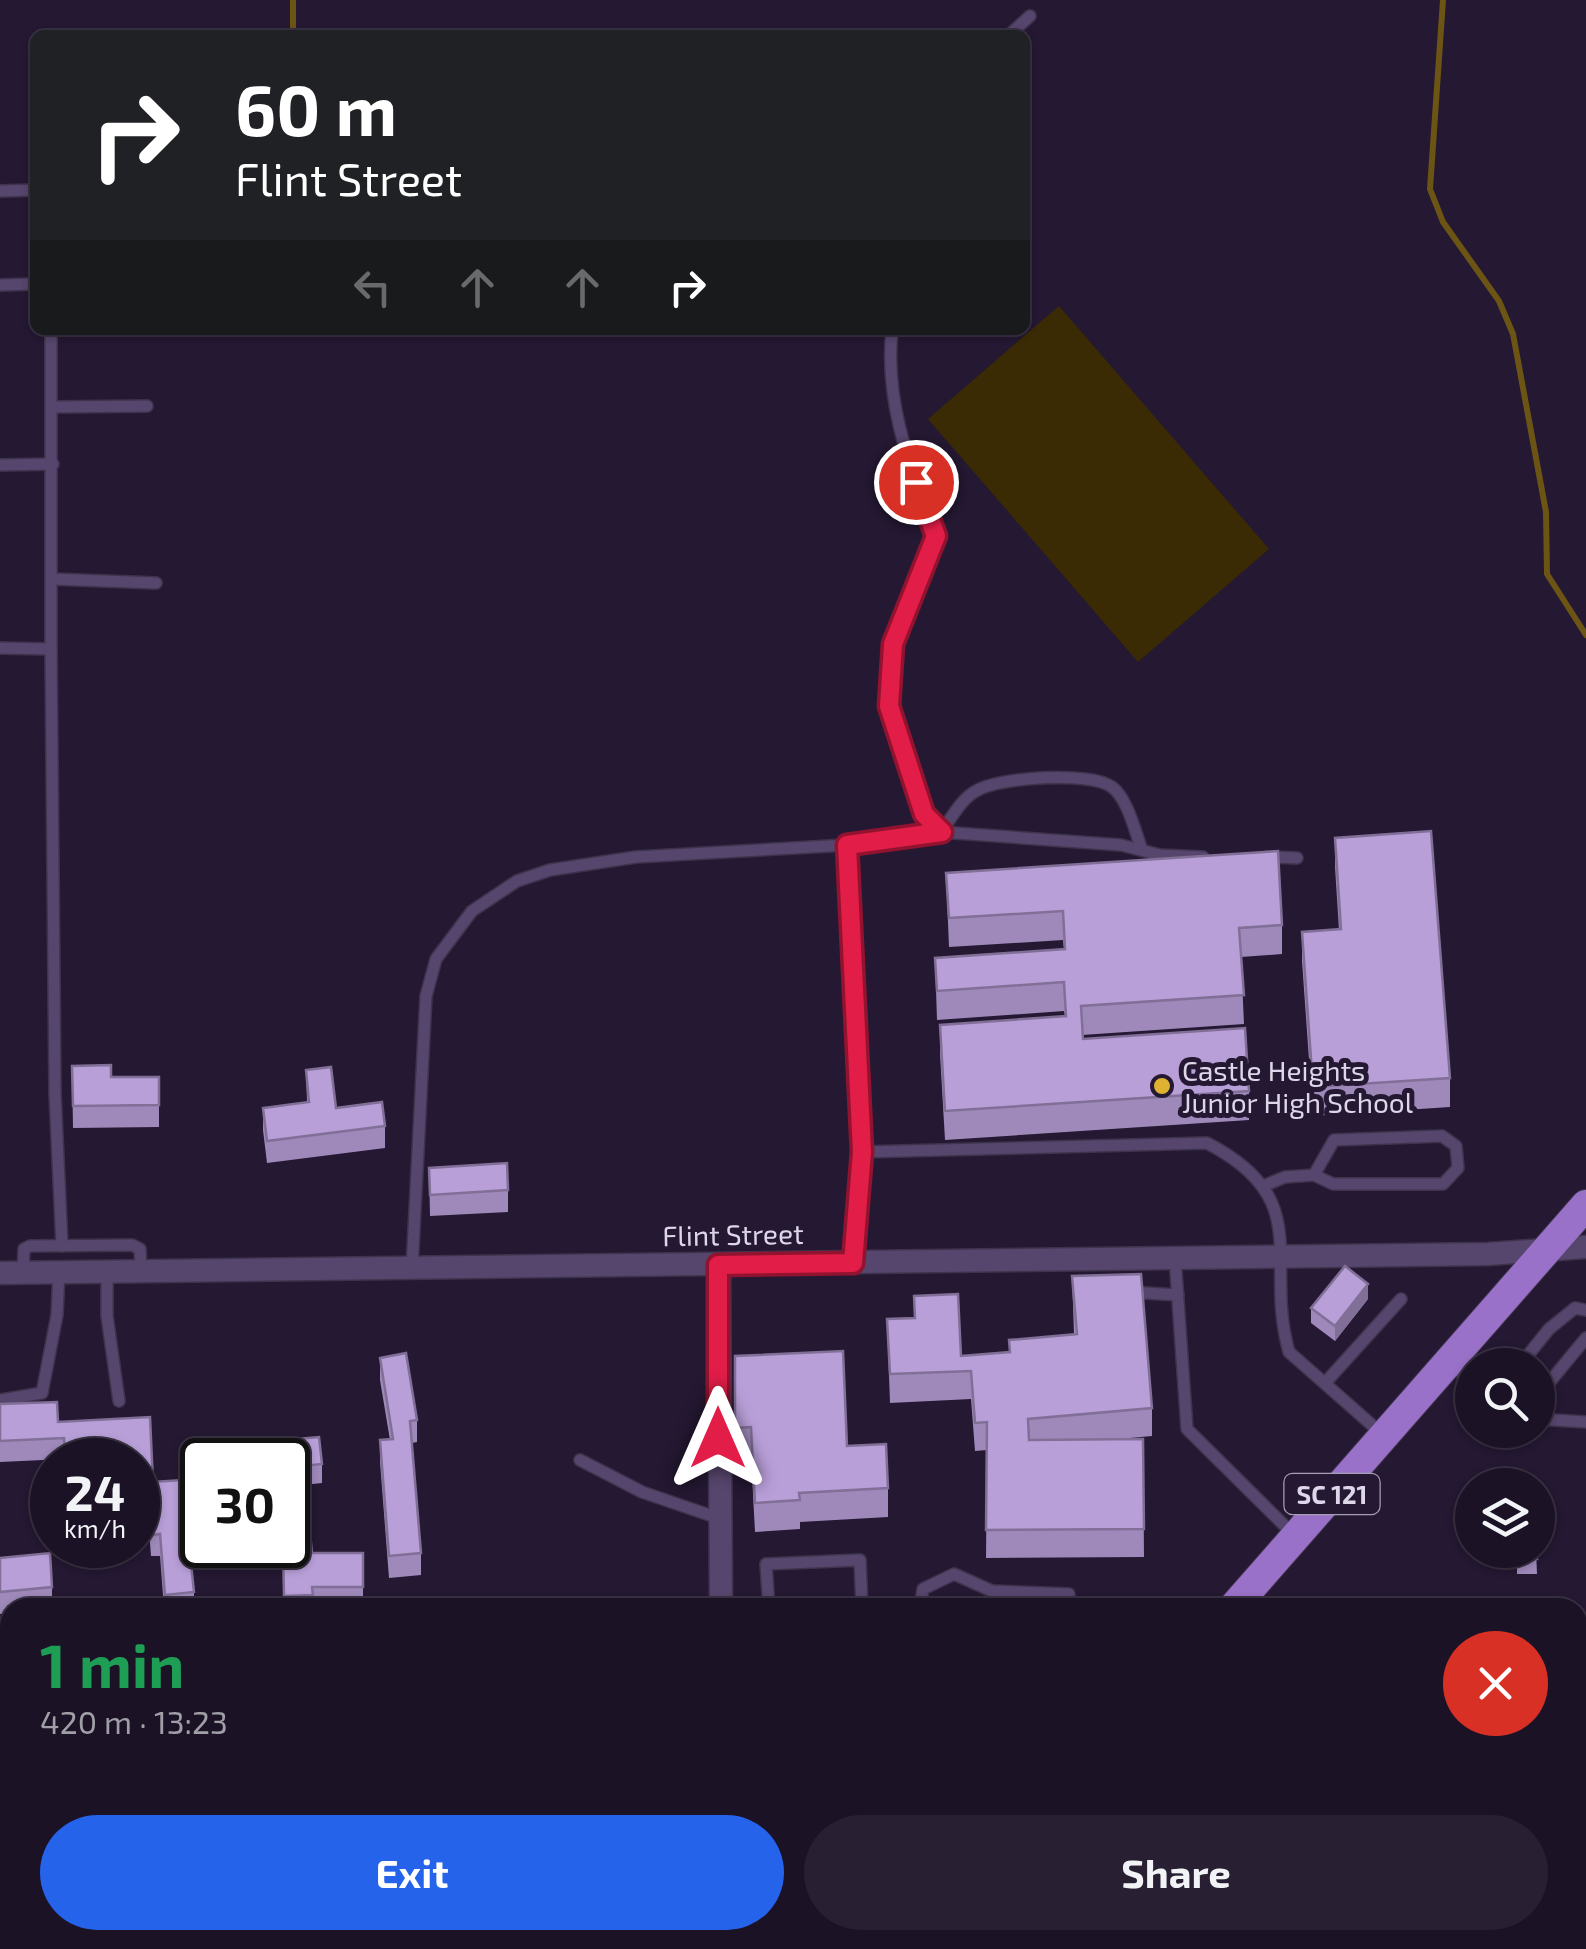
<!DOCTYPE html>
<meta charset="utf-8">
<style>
body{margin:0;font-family:"Exo 2",sans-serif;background:#282032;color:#f1f3f6;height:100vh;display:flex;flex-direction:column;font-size:38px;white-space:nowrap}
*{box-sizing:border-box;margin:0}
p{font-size:32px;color:#a09ea7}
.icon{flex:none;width:55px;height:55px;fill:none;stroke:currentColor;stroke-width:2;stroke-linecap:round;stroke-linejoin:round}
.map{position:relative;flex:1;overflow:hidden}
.drawer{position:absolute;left:0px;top:1598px;width:1588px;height:352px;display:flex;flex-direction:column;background:#1b1226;border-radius:30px 30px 0 0;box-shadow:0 2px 8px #0004,0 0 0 2px #393243}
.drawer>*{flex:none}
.top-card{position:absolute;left:30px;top:30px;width:1000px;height:305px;border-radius:15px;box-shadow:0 2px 8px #0004,0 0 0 2px #393243;background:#202124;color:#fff;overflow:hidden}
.controls{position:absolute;left:1455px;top:1348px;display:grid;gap:20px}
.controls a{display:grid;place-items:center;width:100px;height:100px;border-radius:50%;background:#1b1226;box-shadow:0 2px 8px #0004,0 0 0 2px #393243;font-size:50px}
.speed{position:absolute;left:30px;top:1438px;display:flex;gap:20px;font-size:50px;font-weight:700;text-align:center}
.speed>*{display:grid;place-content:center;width:130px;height:130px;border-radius:50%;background:#1b1226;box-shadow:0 2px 8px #0004,0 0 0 2px #393243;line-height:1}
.speed small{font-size:25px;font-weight:400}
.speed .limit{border:5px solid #111;border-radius:15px;background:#fff;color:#111}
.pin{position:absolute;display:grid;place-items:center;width:85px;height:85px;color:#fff;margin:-42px;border:5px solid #fff;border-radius:50%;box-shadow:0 2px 10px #0007}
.me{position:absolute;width:110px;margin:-55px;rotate:0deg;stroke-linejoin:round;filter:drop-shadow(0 0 8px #0008)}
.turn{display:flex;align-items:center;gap:35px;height:210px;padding:0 40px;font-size:45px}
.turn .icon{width:130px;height:130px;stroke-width:2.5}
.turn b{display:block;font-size:70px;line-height:85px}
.lanes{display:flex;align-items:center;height:95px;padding:0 40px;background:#0003;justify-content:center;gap:50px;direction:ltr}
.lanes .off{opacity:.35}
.round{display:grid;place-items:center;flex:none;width:105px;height:105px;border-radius:52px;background:#282032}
.overview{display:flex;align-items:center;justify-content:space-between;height:170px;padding:0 40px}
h1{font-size:60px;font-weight:700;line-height:75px;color:#1e9e55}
.action{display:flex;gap:20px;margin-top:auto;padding:20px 40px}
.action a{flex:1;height:115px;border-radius:60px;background:#2563eb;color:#fff;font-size:40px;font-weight:700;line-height:115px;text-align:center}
.action a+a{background:#282032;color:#f1f3f6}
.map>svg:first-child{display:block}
.green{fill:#3a2b04}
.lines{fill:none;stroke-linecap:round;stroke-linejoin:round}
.stream{stroke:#6b5414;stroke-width:6}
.service-casing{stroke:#3e334c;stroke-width:14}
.minor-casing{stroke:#3e334c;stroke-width:25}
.tertiary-casing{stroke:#3e334c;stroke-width:30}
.primary-casing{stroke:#3e334c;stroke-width:32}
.trunk-casing{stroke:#3e334c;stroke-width:32}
.service{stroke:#56456c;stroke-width:11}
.minor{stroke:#56456c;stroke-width:22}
.tertiary{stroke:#56456c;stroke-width:28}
.primary{stroke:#8e6ab9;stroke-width:30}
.trunk{stroke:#9971c8;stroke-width:30}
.wall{fill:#9e89ba}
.shaded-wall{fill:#816f97}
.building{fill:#b89fd8;stroke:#816f97;stroke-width:2.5}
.route-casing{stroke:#92132f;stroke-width:25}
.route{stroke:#e11d48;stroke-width:18}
.poi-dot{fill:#deb133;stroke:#241832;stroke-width:4}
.labels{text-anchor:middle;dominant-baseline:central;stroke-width:10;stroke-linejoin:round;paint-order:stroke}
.shield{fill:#241832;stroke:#a69eb2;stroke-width:2.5}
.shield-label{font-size:25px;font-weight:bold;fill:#ded7e9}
.poi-label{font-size:28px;fill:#ded7e9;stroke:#241832;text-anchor:start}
.street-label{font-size:28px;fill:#ded7e9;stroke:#241832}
</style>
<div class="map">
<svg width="1586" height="1949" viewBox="0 0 1586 1949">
<rect width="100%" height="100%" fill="#241832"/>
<!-- green -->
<polygon class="green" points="1059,306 1269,549 1138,662 928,419"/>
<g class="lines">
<!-- stream -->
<g class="stream">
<polyline points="293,0 293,35"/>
<polyline points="1443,0 1430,189 1443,222 1499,301 1513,334 1546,512 1547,574 1586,635"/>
</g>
<defs>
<g id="service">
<polyline points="1009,35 1030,16"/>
<polyline points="0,191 35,190"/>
<polyline points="0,285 35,284"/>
<path d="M892,330C884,403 911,469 936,537L893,644L889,706L924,814L941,832C951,819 961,799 976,791C999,777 1090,771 1112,787C1128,799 1135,832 1142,850"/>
<polyline points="54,407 147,406"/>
<polyline points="0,465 53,464"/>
<polyline points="52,579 156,583"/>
<polyline points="0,648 51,649 51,330"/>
<polyline points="51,649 55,1093 62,1246"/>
<polyline points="847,845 941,832 1121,845 1160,855 1203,857"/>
<polyline points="1267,857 1297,858"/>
<polyline points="1263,1186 1285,1177 1314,1175 1333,1184 1443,1184 1458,1168 1456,1146 1442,1136 1334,1140 1314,1175"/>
<polyline points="1175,1258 1187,1429 1295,1536"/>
<path d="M853,1263L862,1152L1207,1143C1317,1200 1263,1260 1289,1352L1381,1433"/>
<polyline points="412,1268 426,996 436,959 472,911 517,881 550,870 636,857 847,845 862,1152"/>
<polyline points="107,1272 107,1316 119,1401"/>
<polyline points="23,1273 24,1249 30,1246 132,1245 140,1249 141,1271"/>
<polyline points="1129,1292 1178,1295"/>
<polyline points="1451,1365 1472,1381"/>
<polyline points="1520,1365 1549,1329 1575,1308 1586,1310"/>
<polyline points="1325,1383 1401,1299"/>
<polyline points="1538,1388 1548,1384 1586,1338"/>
<polyline points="0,1400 42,1393 57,1315 59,1272"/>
<polyline points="1538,1419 1586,1422"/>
<polyline points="580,1460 642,1492 718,1518"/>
<polyline points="769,1608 766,1564 860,1560 862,1608"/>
<polyline points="920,1608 923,1589 954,1574 992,1591 1069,1594 1069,1608"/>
<polyline points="477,1940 490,1949"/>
<polyline points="562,1940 570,1947"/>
<polyline points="847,1940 850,1949"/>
<polyline points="898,1940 905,1949"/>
<polyline points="829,1949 837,1940"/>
</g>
<g id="minor">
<polyline points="719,1265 721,1608"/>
<polyline points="0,1273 1488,1254 1586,1247"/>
</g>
<polyline id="tertiary" points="0,1673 10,1673"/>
<polyline id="primary" points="1578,1651 1586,1651"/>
<g id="trunk">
<polyline points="1233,1608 1586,1205"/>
<polyline points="1022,1940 1029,1949"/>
<polyline points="917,1949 925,1940"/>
<polyline points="945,1949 953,1940"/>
</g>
</defs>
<!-- service casing -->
<use href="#service" class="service-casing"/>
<!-- minor casing -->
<use href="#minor" class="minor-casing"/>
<!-- tertiary casing -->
<use href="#tertiary" class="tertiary-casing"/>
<!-- primary casing -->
<use href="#primary" class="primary-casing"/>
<!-- trunk casing -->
<use href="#trunk" class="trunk-casing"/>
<!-- service -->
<use href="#service" class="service"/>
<!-- minor -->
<use href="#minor" class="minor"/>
<!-- tertiary -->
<use href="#tertiary" class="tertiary"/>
<!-- primary -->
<use href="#primary" class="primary"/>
<!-- trunk -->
<use href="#trunk" class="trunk"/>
</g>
<!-- wall -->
<g class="wall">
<polygon points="1335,838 1450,1078 1450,1107 1313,1116 1302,961 1302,932 1339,930 1335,867"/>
<polygon points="946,873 1282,925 1282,954 1241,957 1244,1024 1082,1035 1083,1039 1249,1091 1249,1120 945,1140 940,1054 940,1025 1065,1016 1064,1011 937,1020 935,958 1064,949 1063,940 949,947"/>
<polygon points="72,1066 111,1077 159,1077 159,1127 73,1128"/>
<polygon points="306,1070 336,1108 385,1126 385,1148 267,1163 263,1130 263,1108 307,1102"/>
<polygon points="429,1168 508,1190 508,1212 430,1216"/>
<polygon points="1072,1276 1152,1408 1152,1436 1119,1439 1143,1439 1144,1557 986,1558 987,1450 975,1451 971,1399 890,1403 887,1319 914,1318 914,1296 961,1356 1009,1352 1009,1340 1074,1334"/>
<polygon points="1368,1299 1335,1341 1311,1323 1311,1308"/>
<polygon points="735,1356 847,1446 888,1488 888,1517 800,1522 800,1529 755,1532 751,1456 735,1457"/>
<polygon points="380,1358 417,1420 417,1442 412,1443 421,1553 421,1575 389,1578 380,1462 380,1440 390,1440 380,1380"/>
<polygon points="57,1402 58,1422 150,1417 153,1482 182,1480 194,1592 194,1608 164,1608 160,1556 151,1556 147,1506 138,1507 138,1460 64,1459 0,1462 0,1404"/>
<polygon points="262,1442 322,1464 322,1483 293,1486 298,1543 312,1553 363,1553 363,1606 284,1608 283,1552 270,1554 270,1545 288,1545 288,1460 262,1460"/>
<polygon points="1517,1550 1536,1550 1537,1574 1517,1574"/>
<polygon points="0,1558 52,1587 52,1608 10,1608 10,1613 0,1614"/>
<polygon points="10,1695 10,1937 2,1938 0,1920 0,1696"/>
<rect x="1578" y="1852" width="8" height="59"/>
<polygon points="498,1940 518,1940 509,1949 507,1949"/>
</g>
<!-- shaded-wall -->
<g class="shaded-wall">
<polygon points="1368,1284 1368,1299 1335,1341 1335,1326"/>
<polygon points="508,1940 518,1940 509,1949"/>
</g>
<!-- building -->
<g class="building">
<polygon points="1431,831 1450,1078 1313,1087 1302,932 1341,929 1335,838"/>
<polygon points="1278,851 1282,925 1239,928 1244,995 1081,1006 1083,1039 1245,1028 1249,1091 945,1111 940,1025 1066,1016 1064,982 937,991 935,958 1065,949 1063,911 949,918 946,873"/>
<polygon points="111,1065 111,1077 159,1077 159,1105 73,1106 72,1066"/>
<polygon points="331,1067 336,1108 382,1102 385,1126 267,1141 263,1108 309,1102 306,1070"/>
<polygon points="507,1163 508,1190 430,1195 429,1168"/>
<polygon points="1345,1266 1368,1284 1335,1326 1311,1308"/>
<polygon points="1141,1274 1152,1408 1028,1419 1029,1440 1143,1439 1144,1529 986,1530 987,1422 975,1423 971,1371 890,1374 887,1319 915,1318 914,1296 958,1294 961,1356 1010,1352 1009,1340 1077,1334 1072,1276"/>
<polygon points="843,1351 847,1446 886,1444 888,1488 799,1493 800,1500 755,1503 751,1427 735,1428 735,1356"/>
<polygon points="406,1353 417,1420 410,1421 421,1553 389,1556 380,1440 393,1439 380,1358"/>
<polygon points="57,1402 58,1422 150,1417 153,1482 182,1480 194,1592 165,1595 160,1534 151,1535 147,1485 138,1486 138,1460 66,1460 64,1438 0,1441 0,1404"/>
<polygon points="319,1437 322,1464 292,1467 298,1543 311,1543 312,1553 363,1553 363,1587 312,1587 313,1595 284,1596 283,1545 288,1545 288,1460 264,1460 262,1442"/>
<polygon points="1517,1550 1536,1550 1537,1559 1517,1559"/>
<polygon points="50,1553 52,1587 0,1592 0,1558"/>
<polygon points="10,1695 10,1908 2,1909 0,1891 0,1696"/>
<rect x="1578" y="1852" width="8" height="38"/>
<polygon points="104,1940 197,1940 212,1949 98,1949"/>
</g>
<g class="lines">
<defs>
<polyline id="route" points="718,1438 718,1265 853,1263 862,1152 847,845 942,832 924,814 889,706 893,644 936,536 916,482"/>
</defs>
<!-- route casing -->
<use href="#route" class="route-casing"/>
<!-- route -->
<use href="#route" class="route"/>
</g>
<!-- markers -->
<circle class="poi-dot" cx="1162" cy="1086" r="10"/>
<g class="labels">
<!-- shield labels -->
<rect class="shield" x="1284.5" y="1474" width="95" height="40" rx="8"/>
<g class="shield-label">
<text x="1332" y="1494">SC 121</text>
</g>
<!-- poi labels -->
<g class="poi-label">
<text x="1182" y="1070">Castle Heights<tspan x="1182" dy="32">Junior High School</tspan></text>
</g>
<!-- street labels -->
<g class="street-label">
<text transform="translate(733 1234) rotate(-1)">Flint Street</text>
</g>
</g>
</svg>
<div class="controls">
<a><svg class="icon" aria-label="search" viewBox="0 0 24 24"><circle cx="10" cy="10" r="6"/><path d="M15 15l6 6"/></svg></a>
<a><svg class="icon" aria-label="layers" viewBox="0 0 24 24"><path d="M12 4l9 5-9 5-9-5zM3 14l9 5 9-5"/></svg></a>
</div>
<div class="speed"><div>24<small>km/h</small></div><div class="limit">30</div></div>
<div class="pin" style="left:916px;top:482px;background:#d93025"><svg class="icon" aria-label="arrive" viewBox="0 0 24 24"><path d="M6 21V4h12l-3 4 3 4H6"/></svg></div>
<svg class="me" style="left:718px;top:1438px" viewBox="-20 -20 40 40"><path d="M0-17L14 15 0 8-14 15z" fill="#e11d48" stroke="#fff" stroke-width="4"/></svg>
<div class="top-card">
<div class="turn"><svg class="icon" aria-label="right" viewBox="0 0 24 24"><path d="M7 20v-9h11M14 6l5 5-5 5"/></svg><div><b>60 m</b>Flint Street</div></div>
<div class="lanes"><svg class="icon off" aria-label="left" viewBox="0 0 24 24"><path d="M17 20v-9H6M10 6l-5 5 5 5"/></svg><svg class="icon off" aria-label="ahead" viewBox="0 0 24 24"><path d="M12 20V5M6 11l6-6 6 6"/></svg><svg class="icon off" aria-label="ahead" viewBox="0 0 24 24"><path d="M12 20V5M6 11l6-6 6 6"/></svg><svg class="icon" aria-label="right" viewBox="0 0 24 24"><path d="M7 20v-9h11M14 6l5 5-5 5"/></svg></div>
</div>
<section class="drawer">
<div class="overview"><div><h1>1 min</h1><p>420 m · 13:23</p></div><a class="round" style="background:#d93025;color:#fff"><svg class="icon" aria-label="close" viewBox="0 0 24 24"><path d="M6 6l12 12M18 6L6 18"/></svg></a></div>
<div class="action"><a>Exit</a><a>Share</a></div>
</section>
</div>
